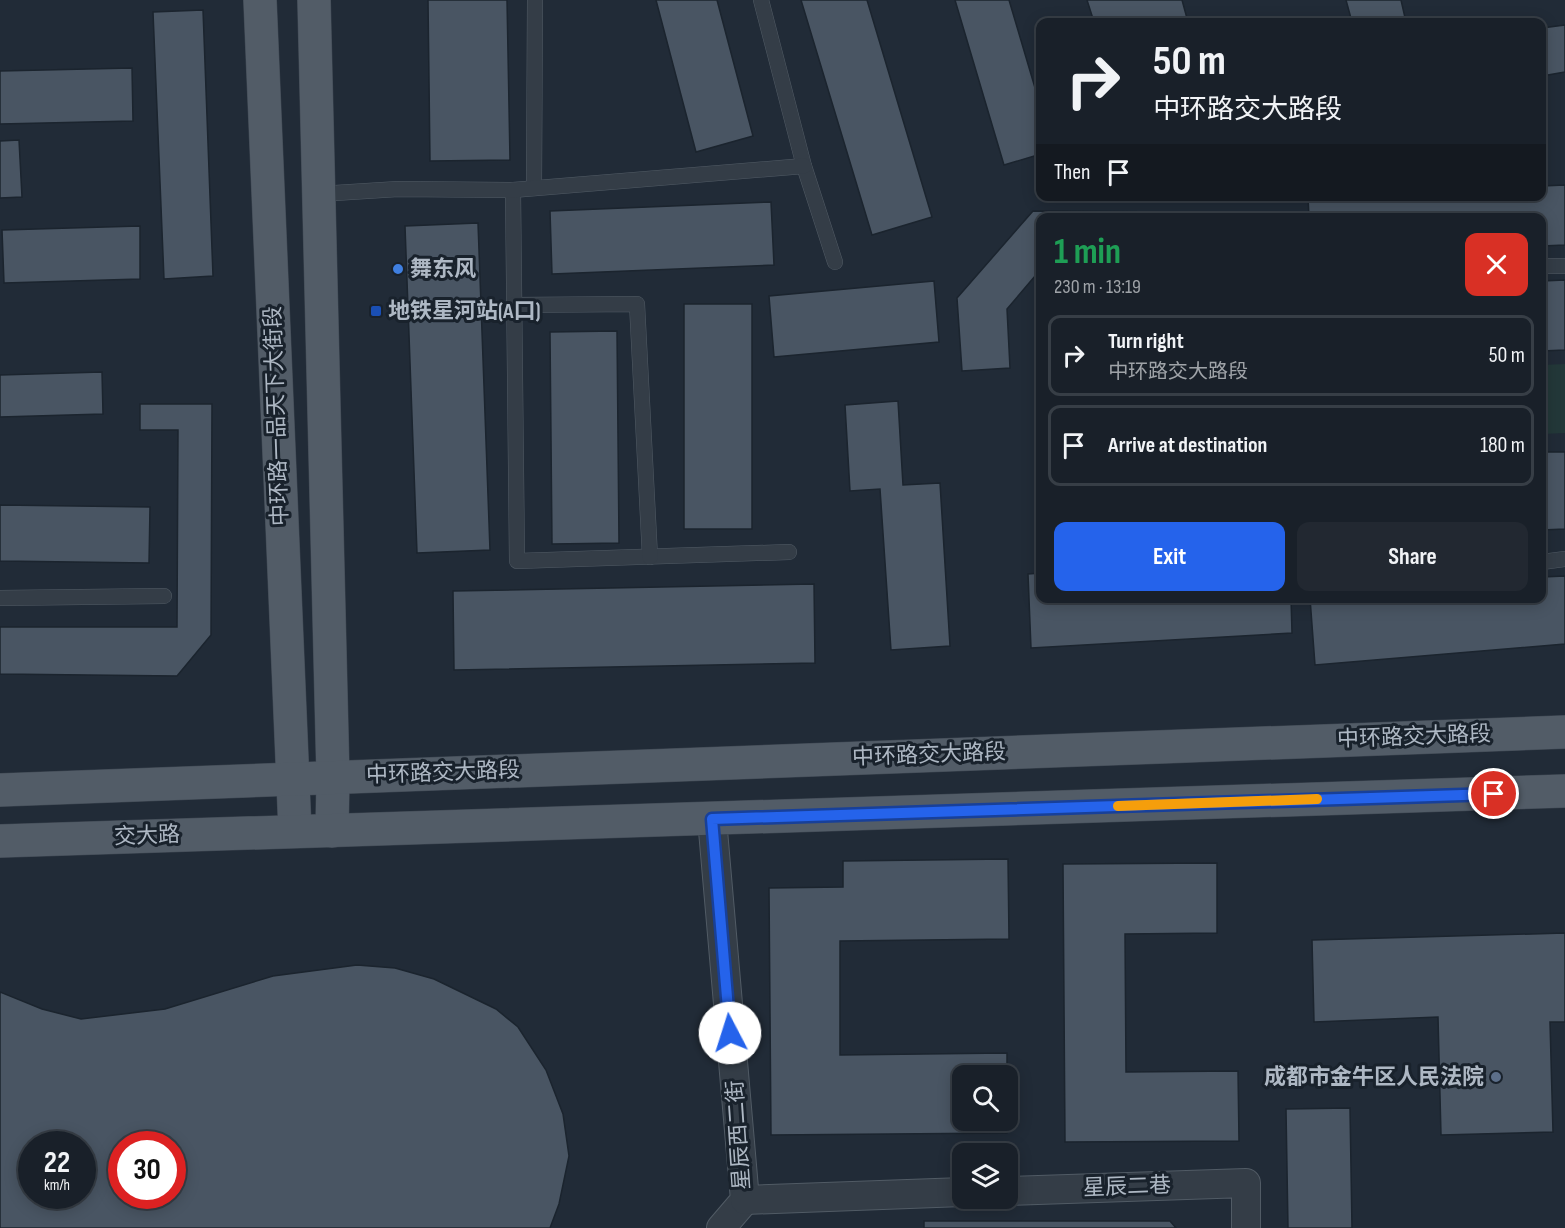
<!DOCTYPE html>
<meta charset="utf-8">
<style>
body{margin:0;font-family:"Sofia Sans Condensed","Noto Sans SC",sans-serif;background:#222831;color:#f1f3f6;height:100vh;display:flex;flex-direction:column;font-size:22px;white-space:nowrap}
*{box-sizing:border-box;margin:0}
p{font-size:20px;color:#9fa3a8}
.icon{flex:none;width:33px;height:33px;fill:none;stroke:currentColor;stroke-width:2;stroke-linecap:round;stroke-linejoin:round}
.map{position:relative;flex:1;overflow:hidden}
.panel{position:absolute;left:1036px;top:213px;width:510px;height:390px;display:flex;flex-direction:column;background:#192029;border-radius:12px;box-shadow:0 3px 15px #0003,0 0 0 2px #373e46}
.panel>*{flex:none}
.banner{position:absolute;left:1036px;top:18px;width:510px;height:183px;border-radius:12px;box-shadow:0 3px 15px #0003,0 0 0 2px #373e46;background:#192029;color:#f1f3f6;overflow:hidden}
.tools{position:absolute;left:952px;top:1065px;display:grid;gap:12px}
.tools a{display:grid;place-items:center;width:66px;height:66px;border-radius:12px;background:#192029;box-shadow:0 3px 15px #0003,0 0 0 2px #373e46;font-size:30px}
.speed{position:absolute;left:18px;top:1131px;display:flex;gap:12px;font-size:30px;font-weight:700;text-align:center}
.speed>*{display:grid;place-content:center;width:78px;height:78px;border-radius:50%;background:#192029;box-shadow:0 3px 15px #0003,0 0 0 2px #373e46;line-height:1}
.speed small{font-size:15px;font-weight:400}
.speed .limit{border:9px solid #d22;background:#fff;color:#111}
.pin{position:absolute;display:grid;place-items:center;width:51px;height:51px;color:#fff;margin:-26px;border:3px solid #fff;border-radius:50%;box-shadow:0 2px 6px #0007}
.me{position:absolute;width:66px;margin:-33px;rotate:355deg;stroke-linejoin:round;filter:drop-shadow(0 0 4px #0008)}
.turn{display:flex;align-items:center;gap:21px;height:126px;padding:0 18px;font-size:27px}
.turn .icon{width:78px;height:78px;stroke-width:2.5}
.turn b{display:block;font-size:42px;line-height:51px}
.then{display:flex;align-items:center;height:57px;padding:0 18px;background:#0003;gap:12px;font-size:22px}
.round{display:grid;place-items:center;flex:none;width:63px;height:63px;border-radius:12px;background:#222831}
.summary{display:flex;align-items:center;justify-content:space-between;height:102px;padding:0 18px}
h1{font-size:36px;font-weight:700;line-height:45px;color:#1e9e55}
.button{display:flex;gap:12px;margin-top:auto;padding:12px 18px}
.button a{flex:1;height:69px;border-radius:12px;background:#2563eb;color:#fff;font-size:24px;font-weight:700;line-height:69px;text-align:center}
.button a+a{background:#222831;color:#f1f3f6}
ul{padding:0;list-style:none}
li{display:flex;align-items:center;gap:18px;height:81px;margin:0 12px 9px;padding:0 6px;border:3px solid #373e46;border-radius:12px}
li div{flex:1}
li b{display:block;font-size:22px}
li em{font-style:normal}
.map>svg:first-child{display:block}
.green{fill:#233839}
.building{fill:#495563;stroke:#1b242e;stroke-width:1.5;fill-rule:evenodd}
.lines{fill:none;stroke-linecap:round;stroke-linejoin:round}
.service-casing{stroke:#515b65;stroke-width:16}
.minor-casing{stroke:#515b65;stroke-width:30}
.primary-casing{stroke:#3d4651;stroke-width:34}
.service{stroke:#343d47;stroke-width:15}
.minor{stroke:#343d47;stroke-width:28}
.primary{stroke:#525c67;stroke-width:33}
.route-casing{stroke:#184099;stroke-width:15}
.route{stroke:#2563eb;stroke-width:10}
.slow{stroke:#f59e0b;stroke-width:10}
.shop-dot{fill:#3f7fe0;stroke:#19222c;stroke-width:2}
.transit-dot{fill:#1a4fb4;stroke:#19222c;stroke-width:2}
.service-dot{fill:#5c6f8a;stroke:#19222c;stroke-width:2}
.labels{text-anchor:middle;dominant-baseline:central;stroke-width:6;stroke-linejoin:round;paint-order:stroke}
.poi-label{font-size:22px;font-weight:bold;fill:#aeb8c4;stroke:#19222c;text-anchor:start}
.street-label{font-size:22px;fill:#aeb8c4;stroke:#19222c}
</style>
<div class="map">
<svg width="1565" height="1228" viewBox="0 0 1565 1228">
<rect width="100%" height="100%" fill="#212b37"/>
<!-- green -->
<polygon class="green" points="1565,364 1565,433 1542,434 1542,365"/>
<!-- building -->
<g class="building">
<polygon points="428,0 507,0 510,160 430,161"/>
<polygon points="656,0 717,0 753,136 696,152"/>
<polygon points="801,0 867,0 932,217 872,235"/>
<polygon points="955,0 1009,0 1041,108 1041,154 1004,165"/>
<polygon points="1087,0 1182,0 1188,22 1094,22"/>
<polygon points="1346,0 1401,0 1406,22 1352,22"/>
<polygon points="203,10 213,276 164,279 153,12"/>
<polygon points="1565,25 1565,72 1542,76 1542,28"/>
<polygon points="132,68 133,121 0,124 0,71"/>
<polygon points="19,140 22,197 0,198 0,141"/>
<polygon points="1565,185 1565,245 1542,246 1542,218 1309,218 1308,197 1542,196 1542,186"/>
<polygon points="771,202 774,265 552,274 550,211"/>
<polygon points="1033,211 1176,212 1176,218 1041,218 1041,269 1007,309 1010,368 962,371 957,298"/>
<polygon points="478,223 490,550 417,553 405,226"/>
<polygon points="140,226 140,279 4,283 2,230"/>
<polygon points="1565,280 1565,350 1542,351 1542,281"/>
<polygon points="934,281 939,342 774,357 769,296"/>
<rect x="684" y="304" width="68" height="225"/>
<polygon points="617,331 619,543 552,544 550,332"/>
<polygon points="102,372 103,414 0,417 0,375"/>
<polygon points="898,401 903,485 940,483 950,646 891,650 880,489 850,491 845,405"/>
<polygon points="140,404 212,404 211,635 177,676 0,674 0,627 177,627 178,430 140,430"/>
<polygon points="1542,452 1565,452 1565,529 1542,530"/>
<polygon points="0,505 150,507 149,563 0,561"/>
<polygon points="1041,573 1041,598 1291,598 1292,633 1031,648 1028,574"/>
<polygon points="1565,576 1565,644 1315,665 1310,598 1542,598 1542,577"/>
<polygon points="814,584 815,663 454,670 453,591"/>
<polygon points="1008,859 1009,939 840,941 840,1055 1007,1053 1007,1076 963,1076 963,1120 1007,1120 1007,1133 771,1135 769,888 843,887 843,861"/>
<polygon points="1217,863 1217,933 1125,934 1126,1072 1238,1071 1239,1141 1065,1142 1063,864"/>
<polygon points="1565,933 1565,1022 1550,1022 1553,1132 1441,1135 1438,1017 1314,1022 1312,940"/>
<path d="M357,965L395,968L434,979L496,1009L518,1027L546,1070L563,1114L569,1156L559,1204L550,1228H0V992L42,1009L81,1019L165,1009L273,976ZM32,1144H82V1196H32ZM122,1144H172V1196H122Z"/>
<polygon points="1350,1108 1352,1228 1288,1228 1286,1109"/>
<polygon points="924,1221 1170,1221 1176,1228 924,1228"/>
</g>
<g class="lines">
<defs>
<g id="service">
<polyline points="761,0 804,166 835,262"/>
<polyline points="534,188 535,0"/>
<polyline points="513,190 517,561 789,552"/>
<polyline points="319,194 398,189 513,190 804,166"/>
<polyline points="1542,266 1565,266"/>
<polyline points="514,305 637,304 650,557"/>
<polyline points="1542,562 1565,559"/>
<polyline points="0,598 164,596"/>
</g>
<g id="minor">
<polyline points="712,819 745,1200 721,1228"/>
<polyline points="1008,1191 1246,1183 1246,1228"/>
<polyline points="745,1200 963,1192"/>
</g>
<g id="primary">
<polyline points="260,0 295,831"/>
<polyline points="314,0 333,777 332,831"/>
<polyline points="0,790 1565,732"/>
<polyline points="0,841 1565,791"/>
</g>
</defs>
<!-- service casing -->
<use href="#service" class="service-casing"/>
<!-- minor casing -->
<use href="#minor" class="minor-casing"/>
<!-- primary casing -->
<use href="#primary" class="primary-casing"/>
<!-- service -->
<use href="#service" class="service"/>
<!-- minor -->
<use href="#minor" class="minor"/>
<!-- primary -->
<use href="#primary" class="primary"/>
</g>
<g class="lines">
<defs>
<polyline id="route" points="730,1033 712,819 1494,794"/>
</defs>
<!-- route casing -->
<use href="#route" class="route-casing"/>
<!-- route -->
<use href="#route" class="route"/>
<!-- slow -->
<polyline class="slow" points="1118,806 1317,799"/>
</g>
<!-- markers -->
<circle class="shop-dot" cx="398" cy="269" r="6"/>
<rect class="transit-dot" x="370" y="305" width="12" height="12" rx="3"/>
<circle class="service-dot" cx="1496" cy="1077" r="6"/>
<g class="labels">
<!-- poi labels -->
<g class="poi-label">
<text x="410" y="269">舞东风</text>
<text x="388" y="311">地铁星河站(A口)</text>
<text x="1484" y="1077" text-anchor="end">成都市金牛区人民法院</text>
</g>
<!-- street labels -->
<g class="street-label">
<text transform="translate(277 416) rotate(-92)">中环路一品天下大街段</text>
<text transform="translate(1414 737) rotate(-2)">中环路交大路段</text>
<text transform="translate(929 755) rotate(-2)">中环路交大路段</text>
<text transform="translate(443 773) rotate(-2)">中环路交大路段</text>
<text transform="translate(147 836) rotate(-2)">交大路</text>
<text transform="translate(739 1135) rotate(-94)">星辰西二街</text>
<text transform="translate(1127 1187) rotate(-2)">星辰二巷</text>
</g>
</g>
</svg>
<div class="tools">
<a><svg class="icon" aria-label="search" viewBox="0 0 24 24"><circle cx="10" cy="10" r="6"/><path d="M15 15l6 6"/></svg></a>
<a><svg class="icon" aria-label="layers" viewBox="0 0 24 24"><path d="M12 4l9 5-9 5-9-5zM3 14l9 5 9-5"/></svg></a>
</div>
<div class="speed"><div>22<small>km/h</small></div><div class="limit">30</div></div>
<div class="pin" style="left:1494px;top:794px;background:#d93025"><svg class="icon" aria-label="arrive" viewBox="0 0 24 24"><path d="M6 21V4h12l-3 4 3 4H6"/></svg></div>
<svg class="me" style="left:730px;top:1033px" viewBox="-20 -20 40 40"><circle r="19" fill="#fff"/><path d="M0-13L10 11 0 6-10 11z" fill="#2563eb"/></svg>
<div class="banner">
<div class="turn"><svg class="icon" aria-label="right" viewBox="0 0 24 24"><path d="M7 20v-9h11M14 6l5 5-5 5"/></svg><div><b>50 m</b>中环路交大路段</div></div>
<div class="then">Then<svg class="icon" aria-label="arrive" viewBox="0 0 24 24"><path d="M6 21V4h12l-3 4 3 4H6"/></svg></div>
</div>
<section class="panel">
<div class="summary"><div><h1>1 min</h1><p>230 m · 13:19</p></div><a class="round" style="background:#d93025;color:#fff"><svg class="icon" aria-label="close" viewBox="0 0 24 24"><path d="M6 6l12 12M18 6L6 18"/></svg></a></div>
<ul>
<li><svg class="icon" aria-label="right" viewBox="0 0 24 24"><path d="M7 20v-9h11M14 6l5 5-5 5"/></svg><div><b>Turn right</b><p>中环路交大路段</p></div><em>50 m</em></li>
<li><svg class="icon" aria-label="arrive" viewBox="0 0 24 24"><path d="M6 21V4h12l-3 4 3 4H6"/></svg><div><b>Arrive at destination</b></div><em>180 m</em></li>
</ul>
<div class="button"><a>Exit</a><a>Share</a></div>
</section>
</div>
